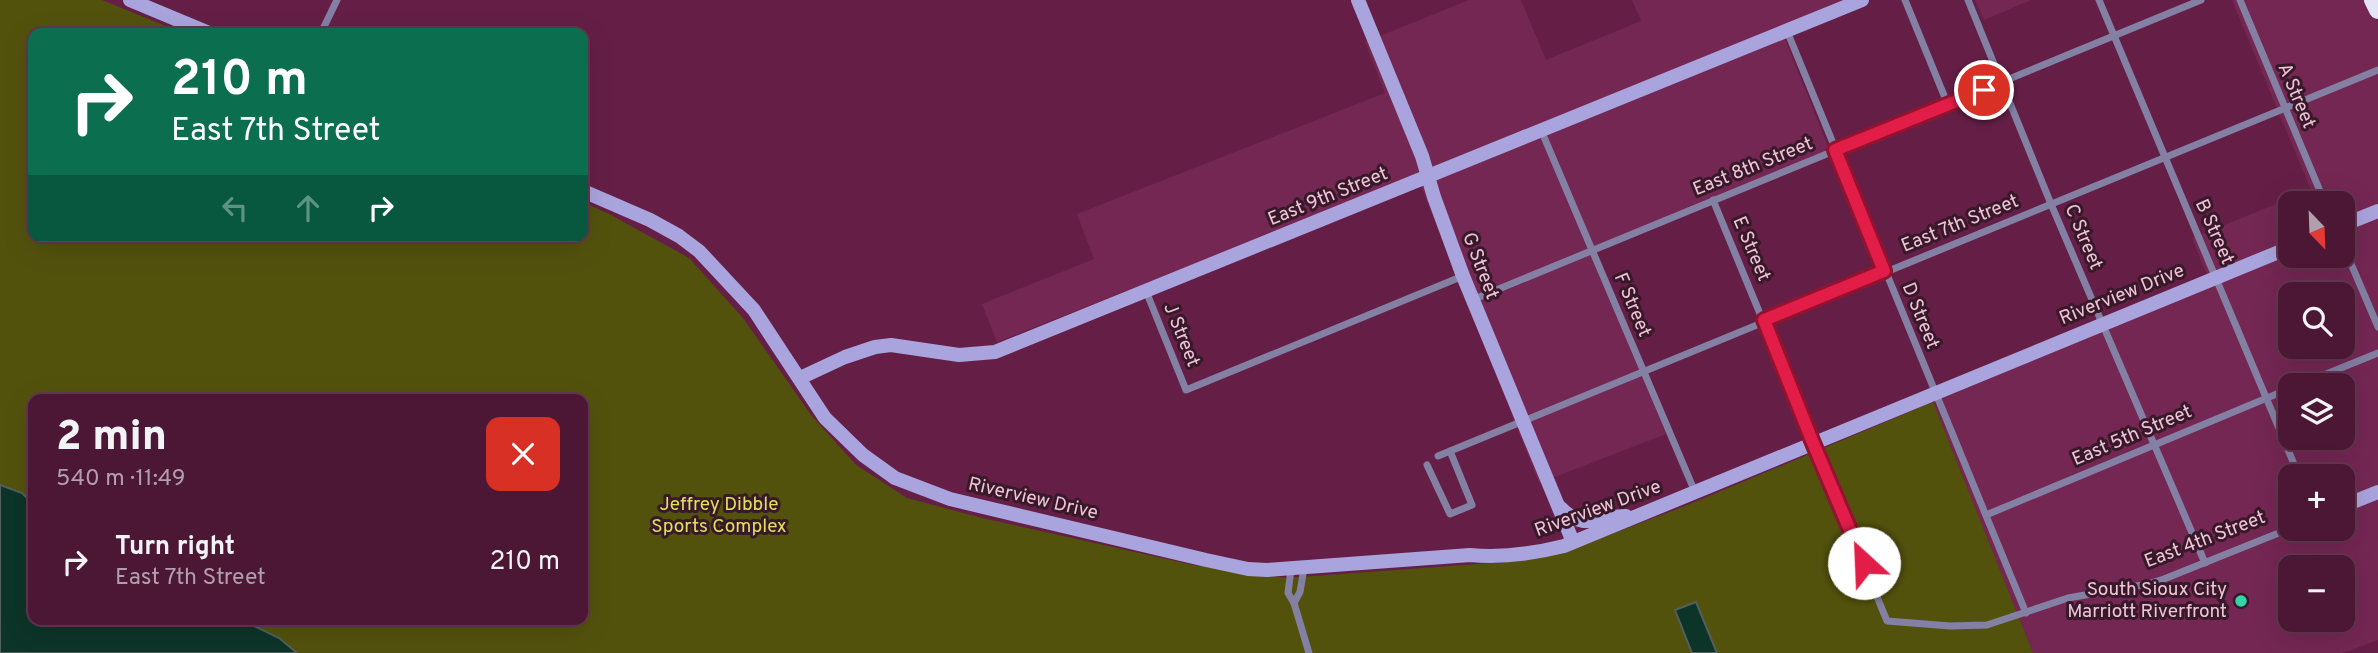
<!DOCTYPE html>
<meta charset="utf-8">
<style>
body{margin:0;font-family:Overpass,sans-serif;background:#562441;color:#f1f3f6;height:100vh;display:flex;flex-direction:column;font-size:26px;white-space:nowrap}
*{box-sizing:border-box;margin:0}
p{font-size:23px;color:#b29fad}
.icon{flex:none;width:38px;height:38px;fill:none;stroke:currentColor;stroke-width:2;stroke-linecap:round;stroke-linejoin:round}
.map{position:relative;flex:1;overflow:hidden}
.panel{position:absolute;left:28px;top:394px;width:560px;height:231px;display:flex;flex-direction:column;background:#4c1735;border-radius:14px;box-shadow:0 7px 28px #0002,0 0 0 2px #633650}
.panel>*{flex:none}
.hud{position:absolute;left:28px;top:28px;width:560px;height:214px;border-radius:14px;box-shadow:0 7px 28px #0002,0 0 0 2px #633650;background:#0b6e4f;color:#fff;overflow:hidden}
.needle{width:46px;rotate:157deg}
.fabs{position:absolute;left:2278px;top:191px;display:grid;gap:14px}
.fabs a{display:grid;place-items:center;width:77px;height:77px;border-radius:14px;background:#4c1735;box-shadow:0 7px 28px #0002,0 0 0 2px #633650;font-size:35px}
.pin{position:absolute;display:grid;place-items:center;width:60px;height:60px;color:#fff;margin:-30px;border:4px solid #fff;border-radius:50%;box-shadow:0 2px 7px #0007}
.me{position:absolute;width:77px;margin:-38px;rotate:335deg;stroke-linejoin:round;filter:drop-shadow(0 0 5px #0008)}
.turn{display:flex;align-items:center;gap:24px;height:147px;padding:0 28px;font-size:32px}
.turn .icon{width:91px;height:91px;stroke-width:2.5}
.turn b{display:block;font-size:49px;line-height:60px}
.lanes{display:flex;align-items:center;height:66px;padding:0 28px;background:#0003;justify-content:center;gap:35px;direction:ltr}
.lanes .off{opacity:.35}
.round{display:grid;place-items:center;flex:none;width:74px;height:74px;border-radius:14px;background:#562441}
.overview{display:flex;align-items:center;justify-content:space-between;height:119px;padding:0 28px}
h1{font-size:42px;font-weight:800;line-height:52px}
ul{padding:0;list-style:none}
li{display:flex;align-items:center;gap:21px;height:98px;padding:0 28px}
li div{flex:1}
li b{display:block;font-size:26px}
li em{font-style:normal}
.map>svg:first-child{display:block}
.built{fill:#742753;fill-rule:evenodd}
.green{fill:#53520d}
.water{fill:#0d3428;stroke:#515f5d;stroke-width:2}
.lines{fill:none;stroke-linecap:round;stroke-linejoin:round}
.street{stroke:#8380a4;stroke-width:7}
.secondary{stroke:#aaa4de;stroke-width:14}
.highway{stroke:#e5e4f6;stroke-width:18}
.route-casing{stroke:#92132f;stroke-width:18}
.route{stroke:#e11d48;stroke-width:12}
.poi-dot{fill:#34d4a8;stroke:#381929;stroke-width:2.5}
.labels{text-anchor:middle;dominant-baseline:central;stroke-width:6;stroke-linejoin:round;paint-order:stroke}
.street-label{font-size:19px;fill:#efc4d8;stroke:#381929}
.park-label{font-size:19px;fill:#dfe05d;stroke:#381929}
.poi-label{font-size:19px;fill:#efc4d8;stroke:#381929;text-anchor:end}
</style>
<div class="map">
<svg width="2378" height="653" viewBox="0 0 2378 653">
<rect width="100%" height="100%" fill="#651f47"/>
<!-- built -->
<g class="built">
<polygon points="1469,0 1521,0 1546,60 1641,21 1632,0 1844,0 1780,27 1832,156 1591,254 1666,434 1539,483 1417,176 997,342 982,304 1094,259 1077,214 1385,93 1365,42"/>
<polygon points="1975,0 2031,0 1984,20"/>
<path d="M2232,0H2367L2378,22V640L2343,653H2033L1933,402L2211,285L2192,238L2311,190ZM2291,203H2343V256H2291ZM2291,294H2343V346H2291ZM2291,385H2343V438H2291ZM2291,476H2343V528H2291ZM2291,567H2343V620H2291Z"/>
</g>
<!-- green -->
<polygon class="green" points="0,0 102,0 183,33 33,33 33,236 583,236 583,202 609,214 689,258 743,318 811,415 856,465 907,498 982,518 1193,565 1286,578 1506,562 1581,546 1695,502 1933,402 2033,653 200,653 132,620 583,620 583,399 33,399 33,571 0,555"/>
<!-- water -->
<g class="water">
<polygon points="0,485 22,493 33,504 33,620 242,620 279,638 297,653 0,653"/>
<polygon points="1696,602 1717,653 1692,653 1675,610"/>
</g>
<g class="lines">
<!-- street -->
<g class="street">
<polyline points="1905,0 1948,105"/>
<polyline points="1968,0 2051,204 2205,563"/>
<polyline points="2099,0 2299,476"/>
<polyline points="2240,0 2325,203"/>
<polyline points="1787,31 2026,613"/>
<polyline points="321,33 337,0"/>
<polyline points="1541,130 1695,492"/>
<polyline points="1713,200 1887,621 1950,626 1987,625 2068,598 2148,584 2164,579 2291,528"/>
<polyline points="2343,245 2378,327"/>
<polyline points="1146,291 1186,390 1463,276"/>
<polyline points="1472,300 2201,0"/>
<polyline points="2299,385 2378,353"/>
<polyline points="1438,456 2378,70"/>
<polyline points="1427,465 1450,514 1472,505 1450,451"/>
<polyline points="1986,515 2291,388"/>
<polyline points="1291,569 1288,593 1294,603 1309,653"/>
<polyline points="1294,603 1300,592 1304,568"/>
</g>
<!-- secondary -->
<g class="secondary">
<polyline points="130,0 209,33"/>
<polyline points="1358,0 1422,156 1434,197 1463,276 1573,542"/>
<path d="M583,191L650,220L679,236L699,251L754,310L825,418L863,455L895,478L950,499L1206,560L1248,569L1267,570L1470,555C1503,558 1532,554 1564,546L2291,247"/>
<polyline points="2343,225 2378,211"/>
<polyline points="800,378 845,357 875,347 891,345 959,355 995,352 1862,0"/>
<polyline points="2343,506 2378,492"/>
<path d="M1561,508C1584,532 1598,516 1626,516"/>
</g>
<!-- highway -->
<polyline class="highway" points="2373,0 2378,10"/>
</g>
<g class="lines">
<defs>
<polyline id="route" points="1864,563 1813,443 1764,320 1884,271 1835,150 1984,90"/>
</defs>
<!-- route casing -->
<use href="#route" class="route-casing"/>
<!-- route -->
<use href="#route" class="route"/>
</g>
<!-- markers -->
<circle class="poi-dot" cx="2241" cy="601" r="7"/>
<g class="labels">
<!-- street labels -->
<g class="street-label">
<text transform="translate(2296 96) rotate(67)">A Street</text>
<text transform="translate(1753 167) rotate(-22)">East 8th Street</text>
<text transform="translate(1328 197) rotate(-22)">East 9th Street</text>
<text transform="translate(1960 224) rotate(-22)">East 7th Street</text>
<text transform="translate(2214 232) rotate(66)">B Street</text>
<text transform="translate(2083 237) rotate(67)">C Street</text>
<text transform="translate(1751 249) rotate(67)">E Street</text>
<text transform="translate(1480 266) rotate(69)">G Street</text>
<text transform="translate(2122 295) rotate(-22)">Riverview Drive</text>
<text transform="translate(1632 305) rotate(67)">F Street</text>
<text transform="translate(1920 316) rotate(68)">D Street</text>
<text transform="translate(1181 335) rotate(68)">J Street</text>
<text transform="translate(2132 436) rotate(-23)">East 5th Street</text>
<text transform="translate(1033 499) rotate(13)">Riverview Drive</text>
<text transform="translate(1598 509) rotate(-20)">Riverview Drive</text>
<text transform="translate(2205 540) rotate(-21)">East 4th Street</text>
</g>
<!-- park labels -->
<g class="park-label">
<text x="719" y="505">Jeffrey Dibble<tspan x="719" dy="22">Sports Complex</tspan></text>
</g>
<!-- poi labels -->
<g class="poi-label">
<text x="2227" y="590">South Sioux City<tspan x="2227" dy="22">Marriott Riverfront</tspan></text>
</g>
</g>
</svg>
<div class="fabs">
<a><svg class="needle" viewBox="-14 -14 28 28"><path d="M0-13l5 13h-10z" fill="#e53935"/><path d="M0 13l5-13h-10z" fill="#b29fad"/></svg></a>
<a><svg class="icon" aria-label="search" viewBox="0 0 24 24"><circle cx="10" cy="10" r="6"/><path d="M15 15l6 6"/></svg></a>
<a><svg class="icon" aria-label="layers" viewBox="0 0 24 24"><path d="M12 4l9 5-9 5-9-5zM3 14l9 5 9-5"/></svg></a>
<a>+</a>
<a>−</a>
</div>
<div class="pin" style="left:1984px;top:90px;background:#d93025"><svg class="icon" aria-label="arrive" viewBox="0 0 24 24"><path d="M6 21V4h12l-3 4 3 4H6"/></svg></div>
<svg class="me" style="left:1864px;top:563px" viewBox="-20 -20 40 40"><circle r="19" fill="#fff"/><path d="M0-13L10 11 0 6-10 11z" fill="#e11d48"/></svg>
<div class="hud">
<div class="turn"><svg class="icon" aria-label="right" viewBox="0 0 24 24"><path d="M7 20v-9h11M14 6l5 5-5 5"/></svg><div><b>210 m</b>East 7th Street</div></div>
<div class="lanes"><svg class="icon off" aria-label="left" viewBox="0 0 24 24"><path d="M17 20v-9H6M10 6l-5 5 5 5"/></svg><svg class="icon off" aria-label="ahead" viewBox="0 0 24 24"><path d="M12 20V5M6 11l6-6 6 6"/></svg><svg class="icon" aria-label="right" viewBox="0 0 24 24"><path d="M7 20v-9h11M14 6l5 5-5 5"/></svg></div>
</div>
<section class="panel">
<div class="overview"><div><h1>2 min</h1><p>540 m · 11:49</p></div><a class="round" style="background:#d93025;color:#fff"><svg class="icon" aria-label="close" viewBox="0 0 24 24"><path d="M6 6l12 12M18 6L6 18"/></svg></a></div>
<ul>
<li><svg class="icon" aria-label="right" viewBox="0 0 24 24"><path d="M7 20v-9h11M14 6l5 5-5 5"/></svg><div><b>Turn right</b><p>East 7th Street</p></div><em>210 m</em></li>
</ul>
</section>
</div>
